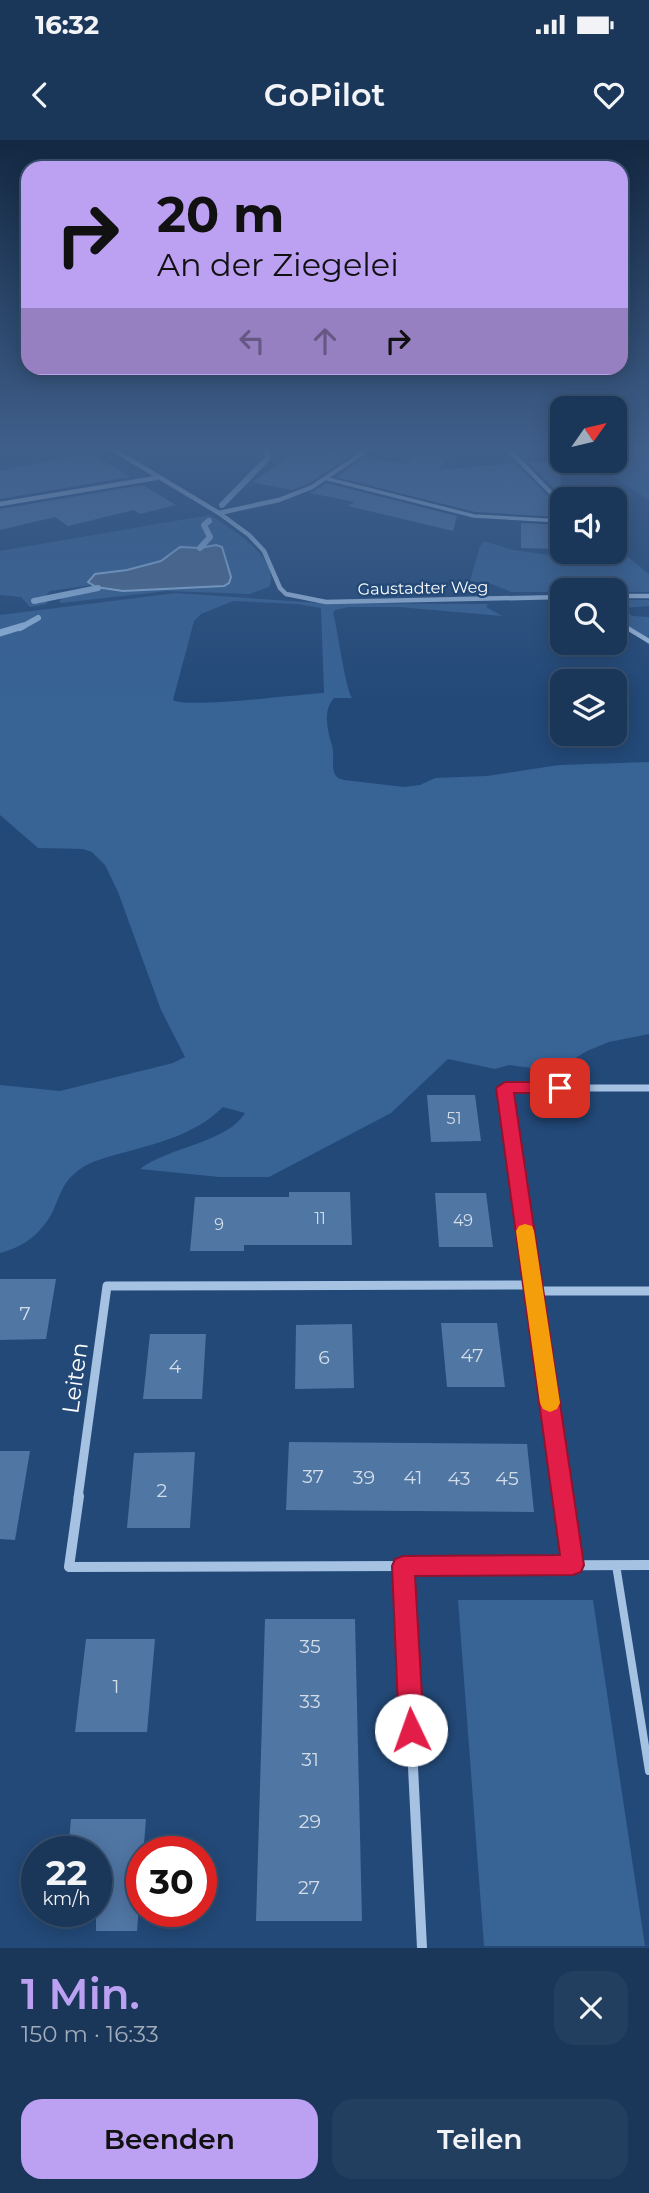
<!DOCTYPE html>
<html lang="de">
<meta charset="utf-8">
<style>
body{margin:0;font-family:Montserrat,sans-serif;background:#233f60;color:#f1f3f6;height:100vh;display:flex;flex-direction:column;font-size:26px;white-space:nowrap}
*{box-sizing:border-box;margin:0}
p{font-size:23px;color:#9facbb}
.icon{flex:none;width:38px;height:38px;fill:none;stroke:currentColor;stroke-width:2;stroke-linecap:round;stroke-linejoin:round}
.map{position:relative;height:1808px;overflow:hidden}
.sheet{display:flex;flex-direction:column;background:#1a375a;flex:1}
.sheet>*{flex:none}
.banner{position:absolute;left:21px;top:21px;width:607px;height:214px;border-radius:21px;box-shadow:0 4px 18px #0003,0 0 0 2px #385170;background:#bca0f2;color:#111;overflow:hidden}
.needle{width:46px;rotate:56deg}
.buttons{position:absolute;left:550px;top:256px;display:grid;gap:14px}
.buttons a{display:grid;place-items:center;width:77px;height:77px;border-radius:14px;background:#1a375a;box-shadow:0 4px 18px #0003,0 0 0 2px #385170;font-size:35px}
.speed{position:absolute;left:21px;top:1696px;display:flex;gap:14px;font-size:35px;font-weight:700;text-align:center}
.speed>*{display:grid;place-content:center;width:91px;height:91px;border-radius:50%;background:#1a375a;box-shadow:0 4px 18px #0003,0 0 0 2px #385170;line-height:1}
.speed small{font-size:18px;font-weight:400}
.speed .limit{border:10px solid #d22;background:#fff;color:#111}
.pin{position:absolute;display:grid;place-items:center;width:60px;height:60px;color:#fff;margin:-30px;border-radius:14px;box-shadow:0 4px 10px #0006}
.me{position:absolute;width:77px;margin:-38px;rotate:357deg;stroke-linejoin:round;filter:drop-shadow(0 0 5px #0008)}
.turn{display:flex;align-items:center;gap:24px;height:147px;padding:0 21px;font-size:32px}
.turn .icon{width:91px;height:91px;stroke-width:2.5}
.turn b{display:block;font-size:49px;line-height:60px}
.lanes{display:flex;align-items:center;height:66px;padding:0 21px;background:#0003;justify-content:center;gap:35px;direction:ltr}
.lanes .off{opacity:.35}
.round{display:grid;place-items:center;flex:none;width:74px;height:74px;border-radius:21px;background:#233f60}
.overview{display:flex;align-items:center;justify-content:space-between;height:119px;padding:0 21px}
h1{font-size:42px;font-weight:600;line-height:52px;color:#bca0f2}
.primary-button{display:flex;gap:14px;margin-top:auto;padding:14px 21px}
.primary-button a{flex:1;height:80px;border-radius:21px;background:#bca0f2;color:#111;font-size:28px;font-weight:600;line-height:80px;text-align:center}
.primary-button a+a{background:#233f60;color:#f1f3f6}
.status{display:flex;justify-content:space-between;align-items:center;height:49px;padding:0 35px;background:#1a375a;direction:ltr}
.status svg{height:19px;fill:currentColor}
header{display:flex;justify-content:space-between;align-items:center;height:91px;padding:0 21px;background:#1a375a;font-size:32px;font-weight:600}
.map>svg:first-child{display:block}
.green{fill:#376395;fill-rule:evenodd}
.water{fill:#516d8f;stroke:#99bde4;stroke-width:2}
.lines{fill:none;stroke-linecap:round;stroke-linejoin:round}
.stream-far1{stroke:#99bde4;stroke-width:6}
.stream{stroke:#99bde4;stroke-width:7}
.building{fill:#5076a4}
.lane-far2{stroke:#a5c2e3;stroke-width:3.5}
.lane-far1{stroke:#a5c2e3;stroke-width:4.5}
.lane{stroke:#a5c2e3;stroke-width:8}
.street-far3{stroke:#a5c2e3;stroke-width:4.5}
.street-far2{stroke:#a5c2e3;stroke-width:7}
.street-far1{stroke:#a5c2e3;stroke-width:9}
.street{stroke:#a5c2e3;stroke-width:10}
.route{fill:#e11d48;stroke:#92132f;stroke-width:2}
.slow{fill:#f59e0b}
.labels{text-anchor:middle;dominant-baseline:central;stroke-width:5;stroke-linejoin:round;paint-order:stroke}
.far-street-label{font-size:16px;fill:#fff;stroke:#234978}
.number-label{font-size:16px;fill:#d3dde8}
.near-number-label{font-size:19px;fill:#d3dde8}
.near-street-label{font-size:23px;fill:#fff;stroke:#234978}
</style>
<div class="status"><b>16:32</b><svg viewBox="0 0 49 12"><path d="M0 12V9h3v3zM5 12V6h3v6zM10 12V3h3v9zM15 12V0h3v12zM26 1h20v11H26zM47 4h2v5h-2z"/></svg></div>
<header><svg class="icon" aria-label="back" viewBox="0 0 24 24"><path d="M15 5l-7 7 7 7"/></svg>GoPilot<svg class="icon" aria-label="heart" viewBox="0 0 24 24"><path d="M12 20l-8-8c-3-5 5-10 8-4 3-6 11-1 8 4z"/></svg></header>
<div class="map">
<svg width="649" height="1808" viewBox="0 0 649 1808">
<rect width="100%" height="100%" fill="#234978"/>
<!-- green -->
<g class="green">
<polygon points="614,307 649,307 649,360 587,320 614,320"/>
<path d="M210,375C230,388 282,419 269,447L250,454L167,451L61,463L59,461L66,455L102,449L154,450L227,444L231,437L221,410L216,405L200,408L180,407L161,421L127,430L95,434L91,436L89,444L92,445L50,451L47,454V464L30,467L21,457L0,455V411Z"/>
<polygon points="484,401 513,410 566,417 585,418 622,412 649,434 649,452 511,452 489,443 470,441 480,406"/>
<path d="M176,453L319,463L488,464L486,467L502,476L399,467H348L335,470L333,473C338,491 345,547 352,558H334C322,571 328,592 332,606C336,619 327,637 344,640L404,647L420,645L435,638L487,636L559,625L649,622V894L609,902L587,911L562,926L531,928L509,925L495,929L448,919L391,973L269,1037H219L140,1029C168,1007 227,1003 245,973L223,967C196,994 159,1003 122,1013C105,1018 88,1021 74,1034C62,1044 59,1058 53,1071C42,1093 24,1107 0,1113V945L60,951L173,923L185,917L161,870L118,752L105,725L92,712L83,709L38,708L0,675V475ZM233,461L298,464L321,468L324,553C299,554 187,569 173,560L194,481L201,474Z"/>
<polygon points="614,460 649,460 649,466 622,468 632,476 649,477 649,505 614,476"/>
<polygon points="458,1460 593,1460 645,1806 484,1806"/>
</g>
<!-- water -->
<polygon class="water" points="216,405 222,407 231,437 229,443 224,446 123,451 96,447 88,442 95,434 127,430 161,421 180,407 200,408"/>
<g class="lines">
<!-- stream-far1 -->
<g class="stream-far1">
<polyline points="222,365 268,318 265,307"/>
<polyline points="200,408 210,397 204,385 209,381"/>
<polyline points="34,461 98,448"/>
<polyline points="20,488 38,478"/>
</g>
<!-- stream -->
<polyline class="stream" points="0,493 23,486"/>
</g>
<!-- building -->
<g class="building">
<polygon points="303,307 351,315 310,343 292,350 252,342"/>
<polygon points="421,307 458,307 438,330 515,323 561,369 561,377 475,372 336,337 365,317 405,324"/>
<polygon points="89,312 130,337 0,359 0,331"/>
<polygon points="560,319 561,356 528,322"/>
<polygon points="327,343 457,376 453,391 348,366 355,362 310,353"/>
<polygon points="143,345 176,365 140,374 134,370 68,386 55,377 0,390 0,369"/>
<polygon points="521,383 561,385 561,391 556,391 557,409 521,408"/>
<polygon points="427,955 475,955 481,1001 431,1002"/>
<polygon points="289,1052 350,1052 352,1105 244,1105 244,1111 190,1111 195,1057 289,1057"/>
<polygon points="435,1053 486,1053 493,1107 439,1107"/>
<polygon points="0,1139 56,1139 46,1199 0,1200"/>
<polygon points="441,1183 497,1183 505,1247 447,1247"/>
<polygon points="352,1184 354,1248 295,1249 296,1185"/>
<polygon points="150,1194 206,1194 202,1259 143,1259"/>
<polygon points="289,1302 527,1304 534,1372 286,1370"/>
<polygon points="0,1311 30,1311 15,1400 0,1399"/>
<polygon points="195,1312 190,1388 127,1388 134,1313"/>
<polygon points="265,1479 355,1479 362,1781 256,1781"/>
<polygon points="86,1499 155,1499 147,1592 75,1592"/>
<polygon points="71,1679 146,1679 137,1791 96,1791 96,1712 68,1712"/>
</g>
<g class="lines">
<!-- lane-far2 -->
<g class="lane-far2">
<polyline points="328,339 474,376 562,381"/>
<polyline points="614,480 627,488"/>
</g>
<!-- lane-far1 -->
<polyline class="lane-far1" points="624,486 649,501"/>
<!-- lane -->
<polyline class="lane" points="616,1425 649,1631"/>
<!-- street-far3 -->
<g class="street-far3">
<polyline points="109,307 219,373 249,395 264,411 280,448 286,454 326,462 562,457"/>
<polyline points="506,307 562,364"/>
<polyline points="0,364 156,338"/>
<polyline points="219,373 279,360 312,347 372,307"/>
<polyline points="614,456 649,456"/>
</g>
<!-- street-far2 -->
<polyline class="street-far2" points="512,999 505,948 649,948"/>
<!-- street-far1 -->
<g class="street-far1">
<polyline points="512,997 563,1358"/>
<polyline points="534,1151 649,1151"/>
<polyline points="78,1358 107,1146 533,1145"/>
</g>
<!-- street -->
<g class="street">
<polyline points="79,1356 69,1427 403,1426"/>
<polyline points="563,1356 573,1425"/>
<polyline points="422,1808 403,1426 649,1425"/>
</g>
</g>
<!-- sky -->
<linearGradient id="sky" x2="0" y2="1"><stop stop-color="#132842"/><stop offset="0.55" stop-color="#3f5f8b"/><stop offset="1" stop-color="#3f5f8b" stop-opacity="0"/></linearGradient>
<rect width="649" height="560" fill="url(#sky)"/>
<!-- route -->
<polygon class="route" points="505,942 560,942 568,948 560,953 514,953 584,1425 581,1432 573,1435 415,1436 424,1590 420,1598 411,1602 403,1598 399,1590 392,1426 395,1419 403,1416 560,1415 496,948"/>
<!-- slow -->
<polygon class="slow" points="525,1084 532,1086 534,1091 560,1263 557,1269 550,1272 543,1269 540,1263 516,1091 519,1086"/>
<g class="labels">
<!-- far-street labels -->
<g class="far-street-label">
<text transform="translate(423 448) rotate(-1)">Gaustadter Weg</text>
</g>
<!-- number labels -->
<g class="number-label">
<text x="454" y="978">51</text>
<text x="320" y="1078">11</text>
<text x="463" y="1080">49</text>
<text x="219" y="1084">9</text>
</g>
<!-- near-number labels -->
<g class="near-number-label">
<text x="25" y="1173">7</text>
<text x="472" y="1215">47</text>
<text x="324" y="1217">6</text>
<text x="175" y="1226">4</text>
<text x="313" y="1336">37</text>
<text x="364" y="1337">39</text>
<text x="413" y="1337">41</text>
<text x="459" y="1338">43</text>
<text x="507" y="1338">45</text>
<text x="162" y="1350">2</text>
<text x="310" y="1506">35</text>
<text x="116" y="1546">1</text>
<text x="310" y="1561">33</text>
<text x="310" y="1619">31</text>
<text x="310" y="1681">29</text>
<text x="309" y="1747">27</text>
</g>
<!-- near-street labels -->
<g class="near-street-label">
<text transform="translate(75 1238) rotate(-82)">Leiten</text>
</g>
</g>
</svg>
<div class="buttons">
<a><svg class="needle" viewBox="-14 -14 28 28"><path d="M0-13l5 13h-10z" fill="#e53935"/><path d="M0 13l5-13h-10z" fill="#9facbb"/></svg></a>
<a><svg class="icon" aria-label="sound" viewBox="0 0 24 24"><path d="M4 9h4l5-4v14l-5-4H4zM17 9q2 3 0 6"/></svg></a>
<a><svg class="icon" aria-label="search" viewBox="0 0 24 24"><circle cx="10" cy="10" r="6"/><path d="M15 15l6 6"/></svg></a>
<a><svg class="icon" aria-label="layers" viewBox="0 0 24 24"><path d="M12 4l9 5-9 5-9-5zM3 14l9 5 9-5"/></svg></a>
</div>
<div class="speed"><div>22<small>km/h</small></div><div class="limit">30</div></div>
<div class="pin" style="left:560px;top:948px;background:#d93025"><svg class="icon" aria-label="arrive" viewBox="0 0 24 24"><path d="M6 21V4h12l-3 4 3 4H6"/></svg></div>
<svg class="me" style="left:411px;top:1590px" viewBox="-20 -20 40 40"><circle r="19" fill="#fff"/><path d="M0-13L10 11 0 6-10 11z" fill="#e11d48"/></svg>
<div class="banner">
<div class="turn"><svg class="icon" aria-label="right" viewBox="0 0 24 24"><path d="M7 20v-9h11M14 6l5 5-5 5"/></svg><div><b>20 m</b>An der Ziegelei</div></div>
<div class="lanes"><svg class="icon off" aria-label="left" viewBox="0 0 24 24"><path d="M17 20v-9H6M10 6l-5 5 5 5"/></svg><svg class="icon off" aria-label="ahead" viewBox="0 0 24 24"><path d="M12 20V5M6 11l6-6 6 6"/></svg><svg class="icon" aria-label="right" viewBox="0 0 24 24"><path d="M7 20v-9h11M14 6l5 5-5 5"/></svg></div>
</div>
</div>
<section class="sheet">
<div class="overview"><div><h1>1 Min.</h1><p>150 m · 16:33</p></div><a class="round"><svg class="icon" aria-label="close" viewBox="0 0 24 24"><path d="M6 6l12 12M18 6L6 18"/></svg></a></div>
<div class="primary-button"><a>Beenden</a><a>Teilen</a></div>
</section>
